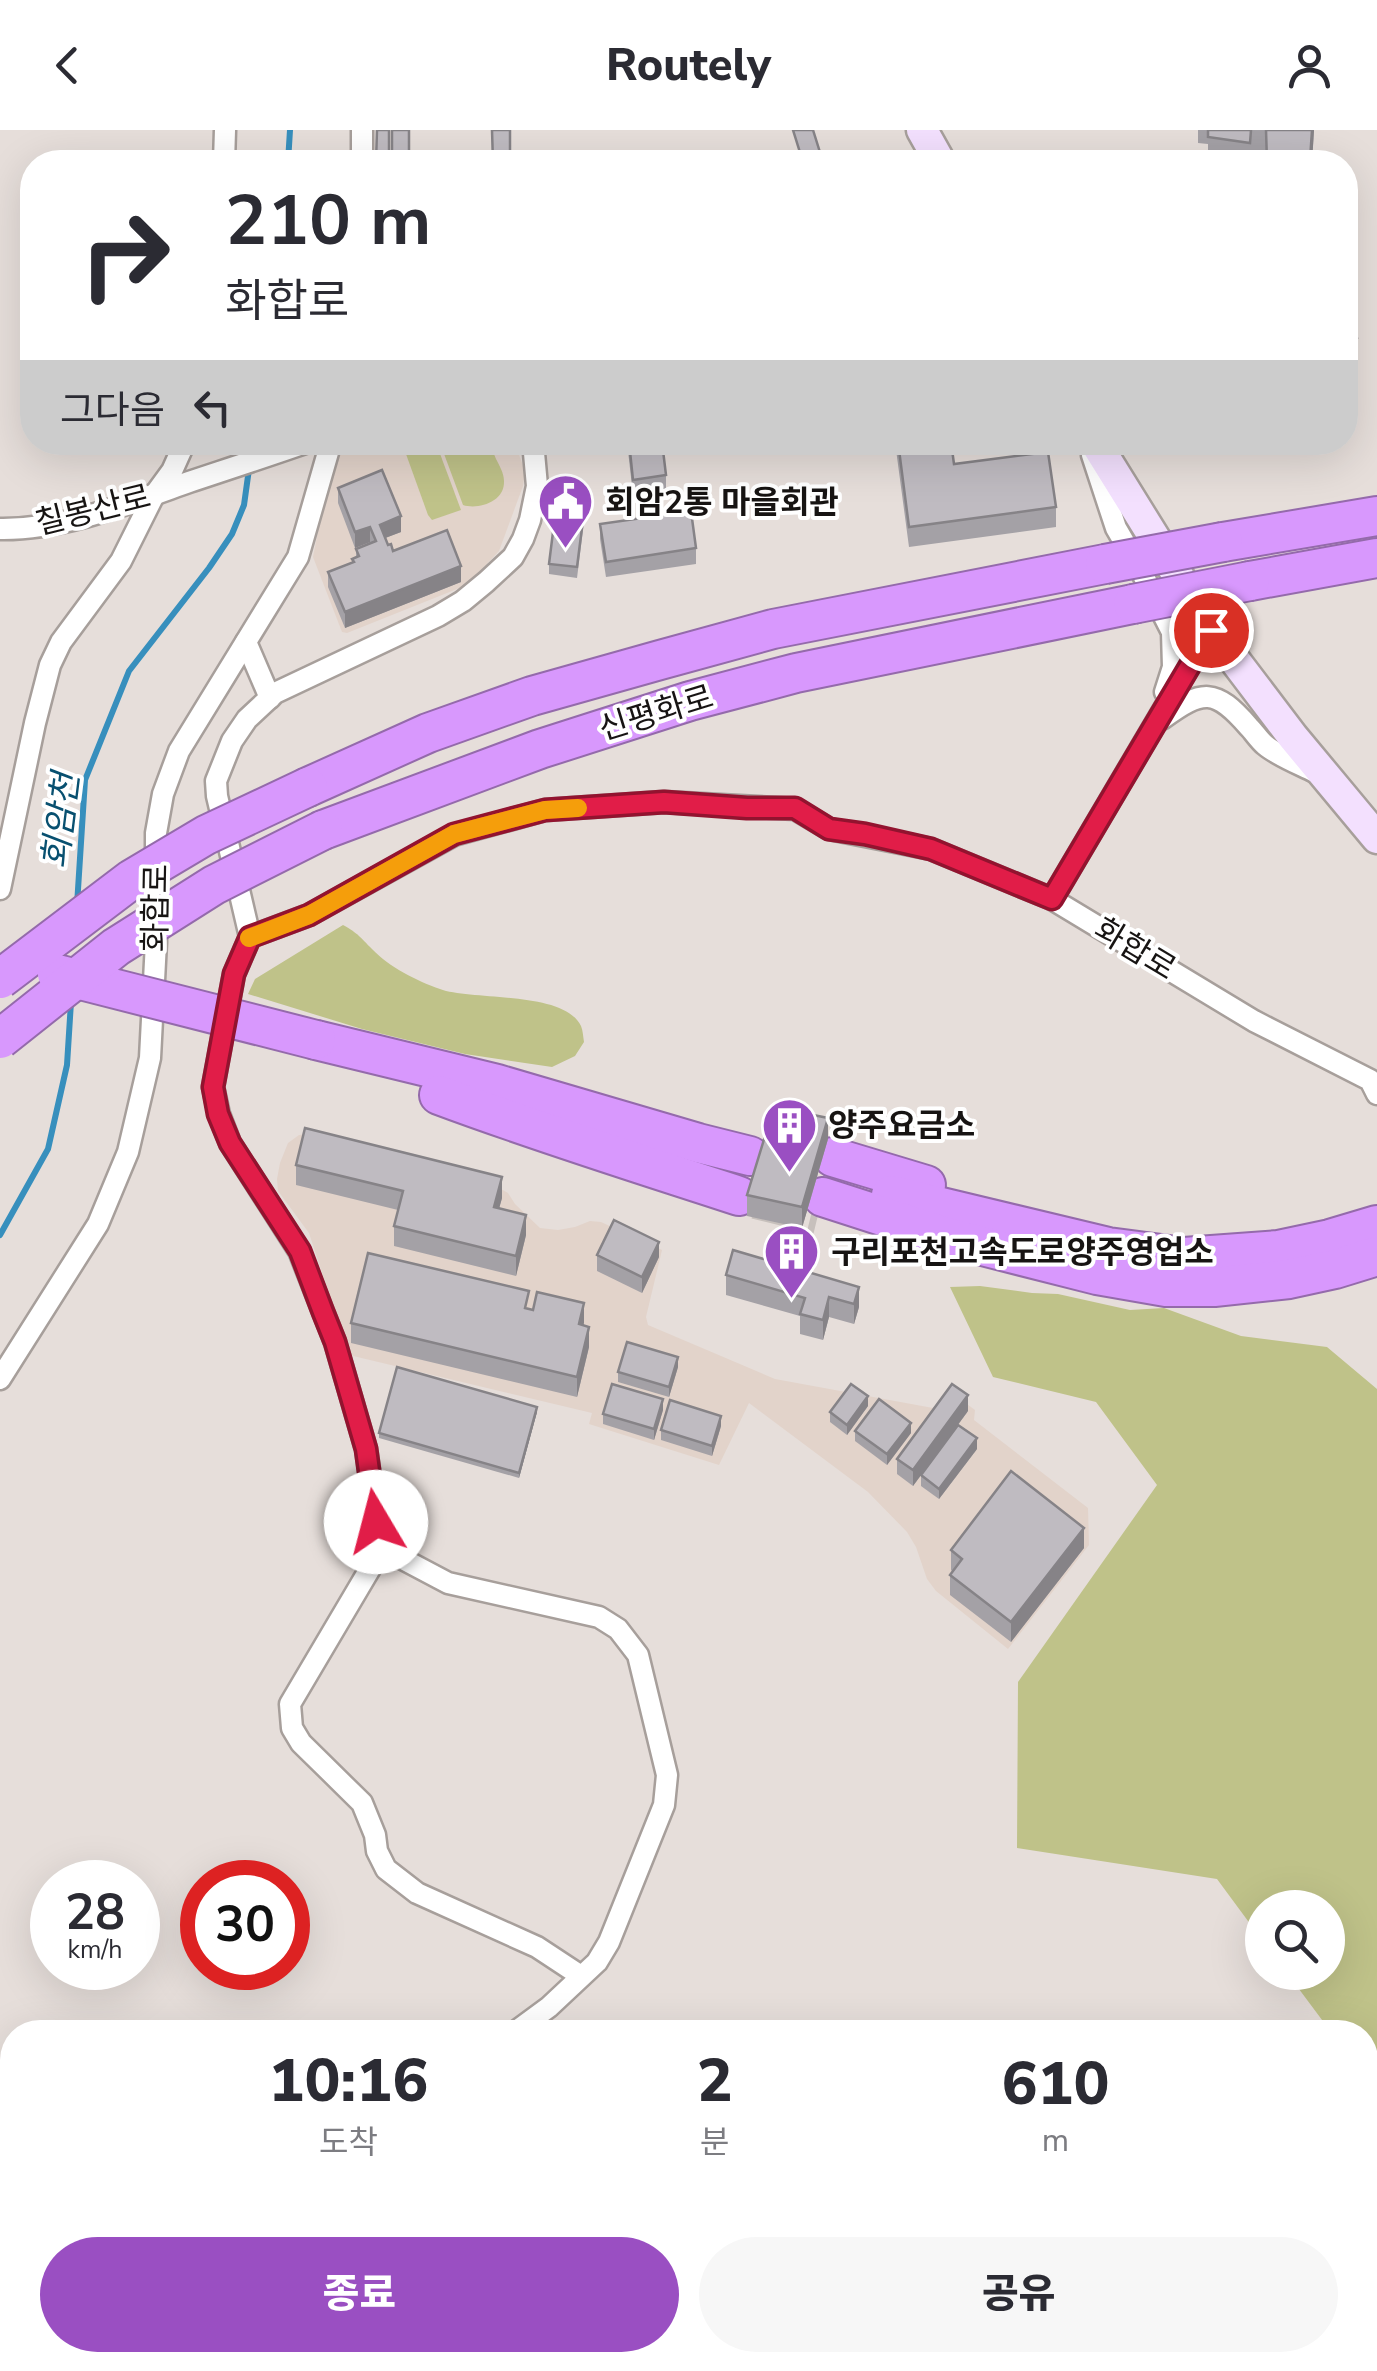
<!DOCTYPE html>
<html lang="ko">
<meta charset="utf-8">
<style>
body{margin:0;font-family:"Nunito Sans","Noto Sans KR",sans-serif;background:#f7f7f7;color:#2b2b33;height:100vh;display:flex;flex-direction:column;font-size:38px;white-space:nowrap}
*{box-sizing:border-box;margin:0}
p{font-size:32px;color:#7c7c81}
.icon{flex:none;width:55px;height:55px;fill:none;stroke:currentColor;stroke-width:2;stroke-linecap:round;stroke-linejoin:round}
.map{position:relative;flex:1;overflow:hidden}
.details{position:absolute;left:0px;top:1890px;width:1378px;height:352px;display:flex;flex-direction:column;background:#fff;border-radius:40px 40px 0 0;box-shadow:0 10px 40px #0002}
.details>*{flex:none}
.banner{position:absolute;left:20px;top:20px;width:1338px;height:305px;border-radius:40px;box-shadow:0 10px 40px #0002;background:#fff;color:#2b2b33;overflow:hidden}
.buttons{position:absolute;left:1245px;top:1760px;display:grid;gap:20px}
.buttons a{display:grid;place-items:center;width:100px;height:100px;border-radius:50%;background:#fff;box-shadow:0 10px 40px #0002;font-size:50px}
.speed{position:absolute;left:30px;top:1730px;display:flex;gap:20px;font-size:50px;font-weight:700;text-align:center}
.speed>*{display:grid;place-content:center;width:130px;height:130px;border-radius:50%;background:#fff;box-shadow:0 10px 40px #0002;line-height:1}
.speed small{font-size:25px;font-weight:400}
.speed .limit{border:15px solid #d22;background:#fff;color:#111}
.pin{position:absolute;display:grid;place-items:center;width:85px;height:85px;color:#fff;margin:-42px;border:5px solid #fff;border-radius:50%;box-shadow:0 2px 10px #0007}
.me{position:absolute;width:110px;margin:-55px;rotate:352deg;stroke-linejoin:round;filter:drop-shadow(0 0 8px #0008)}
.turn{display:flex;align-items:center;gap:35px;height:210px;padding:0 40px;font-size:45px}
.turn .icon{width:130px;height:130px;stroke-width:2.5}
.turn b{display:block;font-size:70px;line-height:85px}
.then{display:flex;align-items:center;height:95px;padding:0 40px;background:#0003;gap:20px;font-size:38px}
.eta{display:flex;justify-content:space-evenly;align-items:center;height:170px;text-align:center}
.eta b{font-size:60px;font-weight:800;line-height:70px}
.primary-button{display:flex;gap:20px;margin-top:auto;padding:20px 40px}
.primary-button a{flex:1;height:115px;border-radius:60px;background:#9a4fc2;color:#fff;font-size:40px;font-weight:800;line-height:115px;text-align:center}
.primary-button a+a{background:#f7f7f7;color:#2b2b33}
header{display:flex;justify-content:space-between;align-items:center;height:130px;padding:0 40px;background:#fff;font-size:45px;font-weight:800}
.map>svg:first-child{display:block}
.built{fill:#e2d3ca}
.green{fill:#bfc289}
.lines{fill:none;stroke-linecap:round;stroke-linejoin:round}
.stream{stroke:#378fbd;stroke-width:6}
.highway-tunnel{stroke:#c7c0bc;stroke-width:38;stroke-dasharray:38 19;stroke-linecap:butt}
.street-casing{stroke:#a79f9b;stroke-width:25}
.secondary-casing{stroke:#a79f9b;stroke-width:35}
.highway-casing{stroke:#946aab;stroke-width:42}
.street{stroke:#fff;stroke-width:20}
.secondary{stroke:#f3e0fe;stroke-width:30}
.highway{stroke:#d898fd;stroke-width:38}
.highway-bridge-casing{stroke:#946aab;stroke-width:42;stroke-linecap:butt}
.highway-bridge{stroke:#d898fd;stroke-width:38}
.wall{fill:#a4a1a6}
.shaded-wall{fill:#868387}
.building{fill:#bfbbc1;stroke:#868387;stroke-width:2.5}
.route-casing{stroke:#92132f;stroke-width:25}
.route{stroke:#e11d48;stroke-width:18}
.slow{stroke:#f59e0b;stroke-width:18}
.labels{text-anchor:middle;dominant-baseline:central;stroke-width:8;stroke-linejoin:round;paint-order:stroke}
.poi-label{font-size:32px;font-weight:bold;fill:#171413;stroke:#fff;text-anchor:start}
.street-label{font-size:32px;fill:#171413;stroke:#fff}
.water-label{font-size:35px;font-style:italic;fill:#085070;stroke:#fff}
</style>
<header><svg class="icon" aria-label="back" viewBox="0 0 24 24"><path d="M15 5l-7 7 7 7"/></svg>Routely<svg class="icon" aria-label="person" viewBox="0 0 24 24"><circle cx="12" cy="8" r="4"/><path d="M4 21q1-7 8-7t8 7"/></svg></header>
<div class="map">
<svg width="1377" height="2241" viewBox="0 0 1377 2241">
<rect width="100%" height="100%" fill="#e6deda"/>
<!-- built -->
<g class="built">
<polygon points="343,312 510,312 518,322 525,341 523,356 499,421 467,455 347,503 342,502 313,427 333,325 339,314"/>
<polygon points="313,1003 501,1059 508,1063 515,1074 540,1098 558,1100 575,1097 590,1091 601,1092 662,1120 646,1187 648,1195 775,1249 933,1278 948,1260 975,1280 974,1290 1088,1378 1089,1415 1008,1519 936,1461 927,1449 916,1417 907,1402 868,1362 749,1273 719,1335 589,1294 592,1283 349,1225 309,1103 278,1061 277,1049 280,1033 288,1013 299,1005"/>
</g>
<!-- green -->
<g class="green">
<polygon points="402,313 436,313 461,380 432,390 428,385"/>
<path d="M440,313C453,312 477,308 488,315C492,319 494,324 496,329C499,335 504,343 504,351C505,372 478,380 463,375Z"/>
<path d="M343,795C359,804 360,807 372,819C389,837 417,851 440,859C471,871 564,860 581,896C583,901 583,906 584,912L575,926L552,937L465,924L362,899L248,864L255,849Z"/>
<polygon points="980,1156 1032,1163 1058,1164 1130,1180 1164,1178 1241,1206 1327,1217 1377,1259 1377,2241 1357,2241 1353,2230 1365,2230 1365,1902 1331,1902 1287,1843 1328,1842 1328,1778 1262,1778 1262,1810 1217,1749 1017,1718 1018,1552 1157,1355 1096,1272 993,1247 950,1157"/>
<polygon points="691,2230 1007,2230 1013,2241 679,2241"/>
</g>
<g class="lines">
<!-- stream -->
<g class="stream">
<polyline points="288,32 290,0"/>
<polyline points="77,775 85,650 129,541 209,438 232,404 244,375 249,339"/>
<polyline points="0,1105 48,1019 67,935 71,872"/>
</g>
<!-- highway-tunnel -->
<polyline class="highway-tunnel" points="756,1070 818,1085"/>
<defs>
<g id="street">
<polyline points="224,32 225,0"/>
<polyline points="362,32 362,0"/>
<polyline points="1092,325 1116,398 1142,443 1172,502 1173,537 1165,562"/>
<path d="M0,399C63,400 130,373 189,352C228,339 268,326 308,312"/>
<polyline points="246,512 270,568"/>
<path d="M1162,589C1203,559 1215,558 1249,597C1254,602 1259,610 1265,615C1278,626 1299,634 1315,642"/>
<polyline points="0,759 35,593 50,535 61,512 121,431 153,367 172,341 185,312"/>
<polyline points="1052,769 1211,499"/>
<polyline points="250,807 234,844 213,957 219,984 230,1013 299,1121 335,1212 366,1319 378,1401 378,1416 371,1437 290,1574 292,1598 301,1613 362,1673 375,1705 377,1721 386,1739 417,1763 537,1817 581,1846"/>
<polyline points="250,807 309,785 454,705 545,680 664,672 795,679 829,699 931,719 1052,769 1254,891 1370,950 1377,964"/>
<polyline points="250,807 217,666 216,651 232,611 247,589 275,563 438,486 463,471 486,452 513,427 523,409 530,390 537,356 533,312"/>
<polyline points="0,1249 98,1094 128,1022 150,928 156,812 156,703 163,664 179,621 298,427 331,312"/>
<polyline points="378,1416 448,1453 599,1487 618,1499 638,1525 667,1645 664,1675 609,1812 597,1832 549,1877 515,1902"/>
<polyline points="0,2053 12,2056"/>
<polyline points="491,2230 498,2241"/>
<polyline points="1173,2230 1180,2241"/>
<polyline points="1275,2230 1293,2241"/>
<polyline points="408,2241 416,2230"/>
<polyline points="1238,2241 1253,2230"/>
</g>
<g id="secondary">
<polyline points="922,0 940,32"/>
<polyline points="1095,312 1211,499 1293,607 1377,708"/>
</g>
<g id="highway">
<polyline points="1223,412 1377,386"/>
<polyline points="1250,451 1377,428"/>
<polyline points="308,657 428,603 532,566 660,530 773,499 1105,434"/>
<polyline points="323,700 540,619 690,571 796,543 1133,474"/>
<polyline points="316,910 497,954 698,1013 750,1026"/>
<path d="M439,965C538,1002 638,1033 739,1066"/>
<polyline points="833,1027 926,1055"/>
<polyline points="891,1065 1108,1117 1184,1127 1278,1120 1330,1109 1377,1095"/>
<polyline points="823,1067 947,1107 1097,1145 1166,1157 1214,1157 1289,1149 1335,1139 1377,1126"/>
</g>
</defs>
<!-- street casing -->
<use href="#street" class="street-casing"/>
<!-- secondary casing -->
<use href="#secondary" class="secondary-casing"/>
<!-- highway casing -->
<use href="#highway" class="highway-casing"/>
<!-- street -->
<use href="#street" class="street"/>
<!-- secondary -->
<use href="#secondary" class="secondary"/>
<!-- highway -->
<use href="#highway" class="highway"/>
<defs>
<g id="highway-bridge">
<polyline points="1105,434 1223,412"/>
<polyline points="1133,474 1250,451"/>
<polyline points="57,844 316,910"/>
<polyline points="0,849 132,749 206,705 308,657"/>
<polyline points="0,909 116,817 214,755 323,700"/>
</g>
</defs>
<!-- highway-bridge casing -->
<use href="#highway-bridge" class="highway-bridge-casing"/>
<!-- highway-bridge -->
<use href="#highway-bridge" class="highway-bridge"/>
</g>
<!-- wall -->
<g class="wall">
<polygon points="1198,0 1314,0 1312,32 1266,32 1266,28 1251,24 1250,32 1208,32 1208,14 1198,13"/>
<polygon points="627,312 662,312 666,345 666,361 633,365"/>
<polygon points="895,312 951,312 954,334 1056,377 1056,397 909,417"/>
<polygon points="338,358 401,402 385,408 388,415 393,421 461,452 345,498 328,457 328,442 352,432 352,429 356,428 356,419 370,412 355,418 338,373"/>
<polygon points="584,392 577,448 549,444 549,434"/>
<polygon points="600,394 696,418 696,434 606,447 600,409"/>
<polygon points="828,1009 802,1098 747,1086 747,1065"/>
<polygon points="296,1035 502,1068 499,1078 526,1105 516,1146 394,1116 394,1096 398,1080 296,1055"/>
<polygon points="733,1120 859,1177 854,1194 829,1187 823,1210 800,1204 800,1186 726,1165 726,1145"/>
<polygon points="597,1125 659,1127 642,1163 597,1141"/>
<polygon points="529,1180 589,1217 577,1267 351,1213 351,1193"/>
<polygon points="678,1237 669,1267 618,1252 618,1242"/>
<polygon points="868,1276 847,1305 830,1292 830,1282"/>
<polygon points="663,1280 654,1310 603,1294 603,1284"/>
<polygon points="968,1281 913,1356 897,1344 897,1329"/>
<polygon points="537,1282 519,1348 379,1308 379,1303"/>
<polygon points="721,1296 712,1326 661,1310 661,1300"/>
<polygon points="855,1301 911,1303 887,1335 855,1311"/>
<polygon points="977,1319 939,1369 921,1356 921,1345"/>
<polygon points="1084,1418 1011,1512 950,1465 950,1445 952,1441 951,1440 951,1420"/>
</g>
<!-- shaded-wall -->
<g class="shaded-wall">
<polygon points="1312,0 1314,0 1312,32 1310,32"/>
<polygon points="1357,208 1357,275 1345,282 1345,215"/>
<polygon points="401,386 401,402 380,410 380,395"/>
<polygon points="370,397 370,412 355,418 355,402"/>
<polygon points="461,436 461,452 345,498 345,482"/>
<polygon points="828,988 828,1009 802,1098 802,1077"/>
<polygon points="502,1047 502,1068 494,1097 494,1077"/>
<polygon points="526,1085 526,1105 516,1146 516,1126"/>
<polygon points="659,1112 659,1127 642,1163 642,1147"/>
<polygon points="859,1157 859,1177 854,1194 854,1174"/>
<polygon points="829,1167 829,1187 823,1210 823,1190"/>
<polygon points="584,1173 584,1193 579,1214 579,1194"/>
<polygon points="589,1197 589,1217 577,1267 577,1247"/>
<polygon points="678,1227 678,1237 669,1267 669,1257"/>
<polygon points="968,1265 968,1281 913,1356 913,1340"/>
<polygon points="868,1266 868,1276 847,1305 847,1295"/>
<polygon points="663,1269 663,1280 654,1310 654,1299"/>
<polygon points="537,1277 537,1282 519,1348 519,1343"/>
<polygon points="721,1286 721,1296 712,1326 712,1316"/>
<polygon points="911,1293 911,1303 887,1335 887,1324"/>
<polygon points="977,1308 977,1319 939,1369 939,1359"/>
<polygon points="1084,1398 1084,1418 1011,1512 1011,1492"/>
</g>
<!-- building -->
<g class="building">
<polygon points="377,0 389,0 389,32 376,32"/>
<rect x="392" y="0" width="17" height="32"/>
<polygon points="492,0 510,0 510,32 493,32"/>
<polygon points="793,0 813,0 823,32 803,32"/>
<polygon points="1208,0 1251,0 1250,13 1208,7"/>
<polygon points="1266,0 1312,0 1310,30 1267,31"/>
<polygon points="1345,177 1357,208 1345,215"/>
<polygon points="629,312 662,312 666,345 633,350"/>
<polygon points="898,312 951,312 954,334 1048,322 1056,377 909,397"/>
<polygon points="382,340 401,386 380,395 388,415 391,414 393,421 447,400 461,436 345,482 328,442 354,432 352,429 359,426 356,419 376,411 370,397 355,402 338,358"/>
<polygon points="556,378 584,382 577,437 549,434"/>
<polygon points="691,381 696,418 606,432 600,394"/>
<polygon points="774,977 828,988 802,1077 747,1065"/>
<polygon points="305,998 502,1047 494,1077 526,1085 516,1126 394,1096 403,1061 296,1035"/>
<polygon points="614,1090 659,1112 642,1147 597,1125"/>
<polygon points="733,1120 859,1157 854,1174 829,1167 823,1190 800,1184 805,1168 726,1145"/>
<polygon points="368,1123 529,1161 525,1178 533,1180 537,1162 584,1173 579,1194 589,1197 577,1247 351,1193"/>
<polygon points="627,1212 678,1227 669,1257 618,1242"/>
<polygon points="397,1237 537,1277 519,1343 379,1303"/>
<polygon points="612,1254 663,1269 654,1299 603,1284"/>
<polygon points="851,1254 868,1266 847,1295 830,1282"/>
<polygon points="952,1254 968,1265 913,1340 897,1329"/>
<polygon points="879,1269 911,1293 887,1324 855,1301"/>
<polygon points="670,1270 721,1286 712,1316 661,1300"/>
<polygon points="958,1295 977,1308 939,1359 921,1345"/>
<polygon points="1011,1341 1084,1398 1011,1492 950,1445 962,1429 951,1420"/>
</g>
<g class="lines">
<defs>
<polyline id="route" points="376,1392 366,1319 335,1212 323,1182 300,1121 230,1013 218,984 213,957 234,844 250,807 309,785 454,704 545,680 664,672 747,678 795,678 829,699 865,704 931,719 1052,769 1211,500"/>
</defs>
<!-- route casing -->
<use href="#route" class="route-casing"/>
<!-- route -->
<use href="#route" class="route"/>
<!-- slow -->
<polyline class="slow" points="249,808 309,785 454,704 545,680 578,678"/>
</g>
<!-- icons -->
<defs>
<symbol id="civic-pin" viewBox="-11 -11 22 30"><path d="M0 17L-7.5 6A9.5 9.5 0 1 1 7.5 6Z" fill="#9a4fc2" stroke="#fff"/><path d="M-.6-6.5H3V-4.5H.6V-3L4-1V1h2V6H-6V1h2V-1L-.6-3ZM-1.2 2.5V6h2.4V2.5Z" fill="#fff"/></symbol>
<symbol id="building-pin" viewBox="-11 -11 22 30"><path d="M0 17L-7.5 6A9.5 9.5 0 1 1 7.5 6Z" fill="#9a4fc2" stroke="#fff"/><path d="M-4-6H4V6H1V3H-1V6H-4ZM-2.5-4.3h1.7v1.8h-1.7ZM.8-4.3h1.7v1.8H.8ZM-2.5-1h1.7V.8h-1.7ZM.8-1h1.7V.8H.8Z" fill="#fff"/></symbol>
</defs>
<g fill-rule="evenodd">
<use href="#civic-pin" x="534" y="340" width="63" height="86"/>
<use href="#building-pin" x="758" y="964" width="63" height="86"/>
<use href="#building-pin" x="760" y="1090" width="63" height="86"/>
</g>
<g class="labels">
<!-- poi labels -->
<g class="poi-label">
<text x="605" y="372">회암2통 마을회관</text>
<text x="828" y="995">양주요금소</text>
<text x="831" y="1122">구리포천고속도로양주영업소</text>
</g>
<!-- street labels -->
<g class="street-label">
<text transform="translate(93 380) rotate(-14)">칠봉산로</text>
<text transform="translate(656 583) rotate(-17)">신평화로</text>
<text transform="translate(156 778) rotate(-89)">화합로</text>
<text transform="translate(1135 819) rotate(31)">화합로</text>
</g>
<!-- water labels -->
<g class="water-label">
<text transform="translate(61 691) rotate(-83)">회암천</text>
</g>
</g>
</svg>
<div class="buttons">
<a><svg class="icon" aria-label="search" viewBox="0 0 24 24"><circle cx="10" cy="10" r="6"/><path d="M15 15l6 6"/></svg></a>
</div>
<div class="speed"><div>28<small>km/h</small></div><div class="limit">30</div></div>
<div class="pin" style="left:1211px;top:500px;background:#d93025"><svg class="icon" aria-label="arrive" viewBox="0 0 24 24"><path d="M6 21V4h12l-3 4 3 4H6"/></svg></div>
<svg class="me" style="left:376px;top:1392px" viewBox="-20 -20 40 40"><circle r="19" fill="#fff"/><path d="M0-13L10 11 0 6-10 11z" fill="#e11d48"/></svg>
<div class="banner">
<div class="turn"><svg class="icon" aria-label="right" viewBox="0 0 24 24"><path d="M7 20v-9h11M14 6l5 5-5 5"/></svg><div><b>210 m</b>화합로</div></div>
<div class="then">그다음<svg class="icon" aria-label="left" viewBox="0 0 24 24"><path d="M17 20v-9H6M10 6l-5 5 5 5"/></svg></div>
</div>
<section class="details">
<div class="eta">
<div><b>10:16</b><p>도착</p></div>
<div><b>2</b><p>분</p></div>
<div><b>610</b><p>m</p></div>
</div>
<div class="primary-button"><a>종료</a><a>공유</a></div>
</section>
</div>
